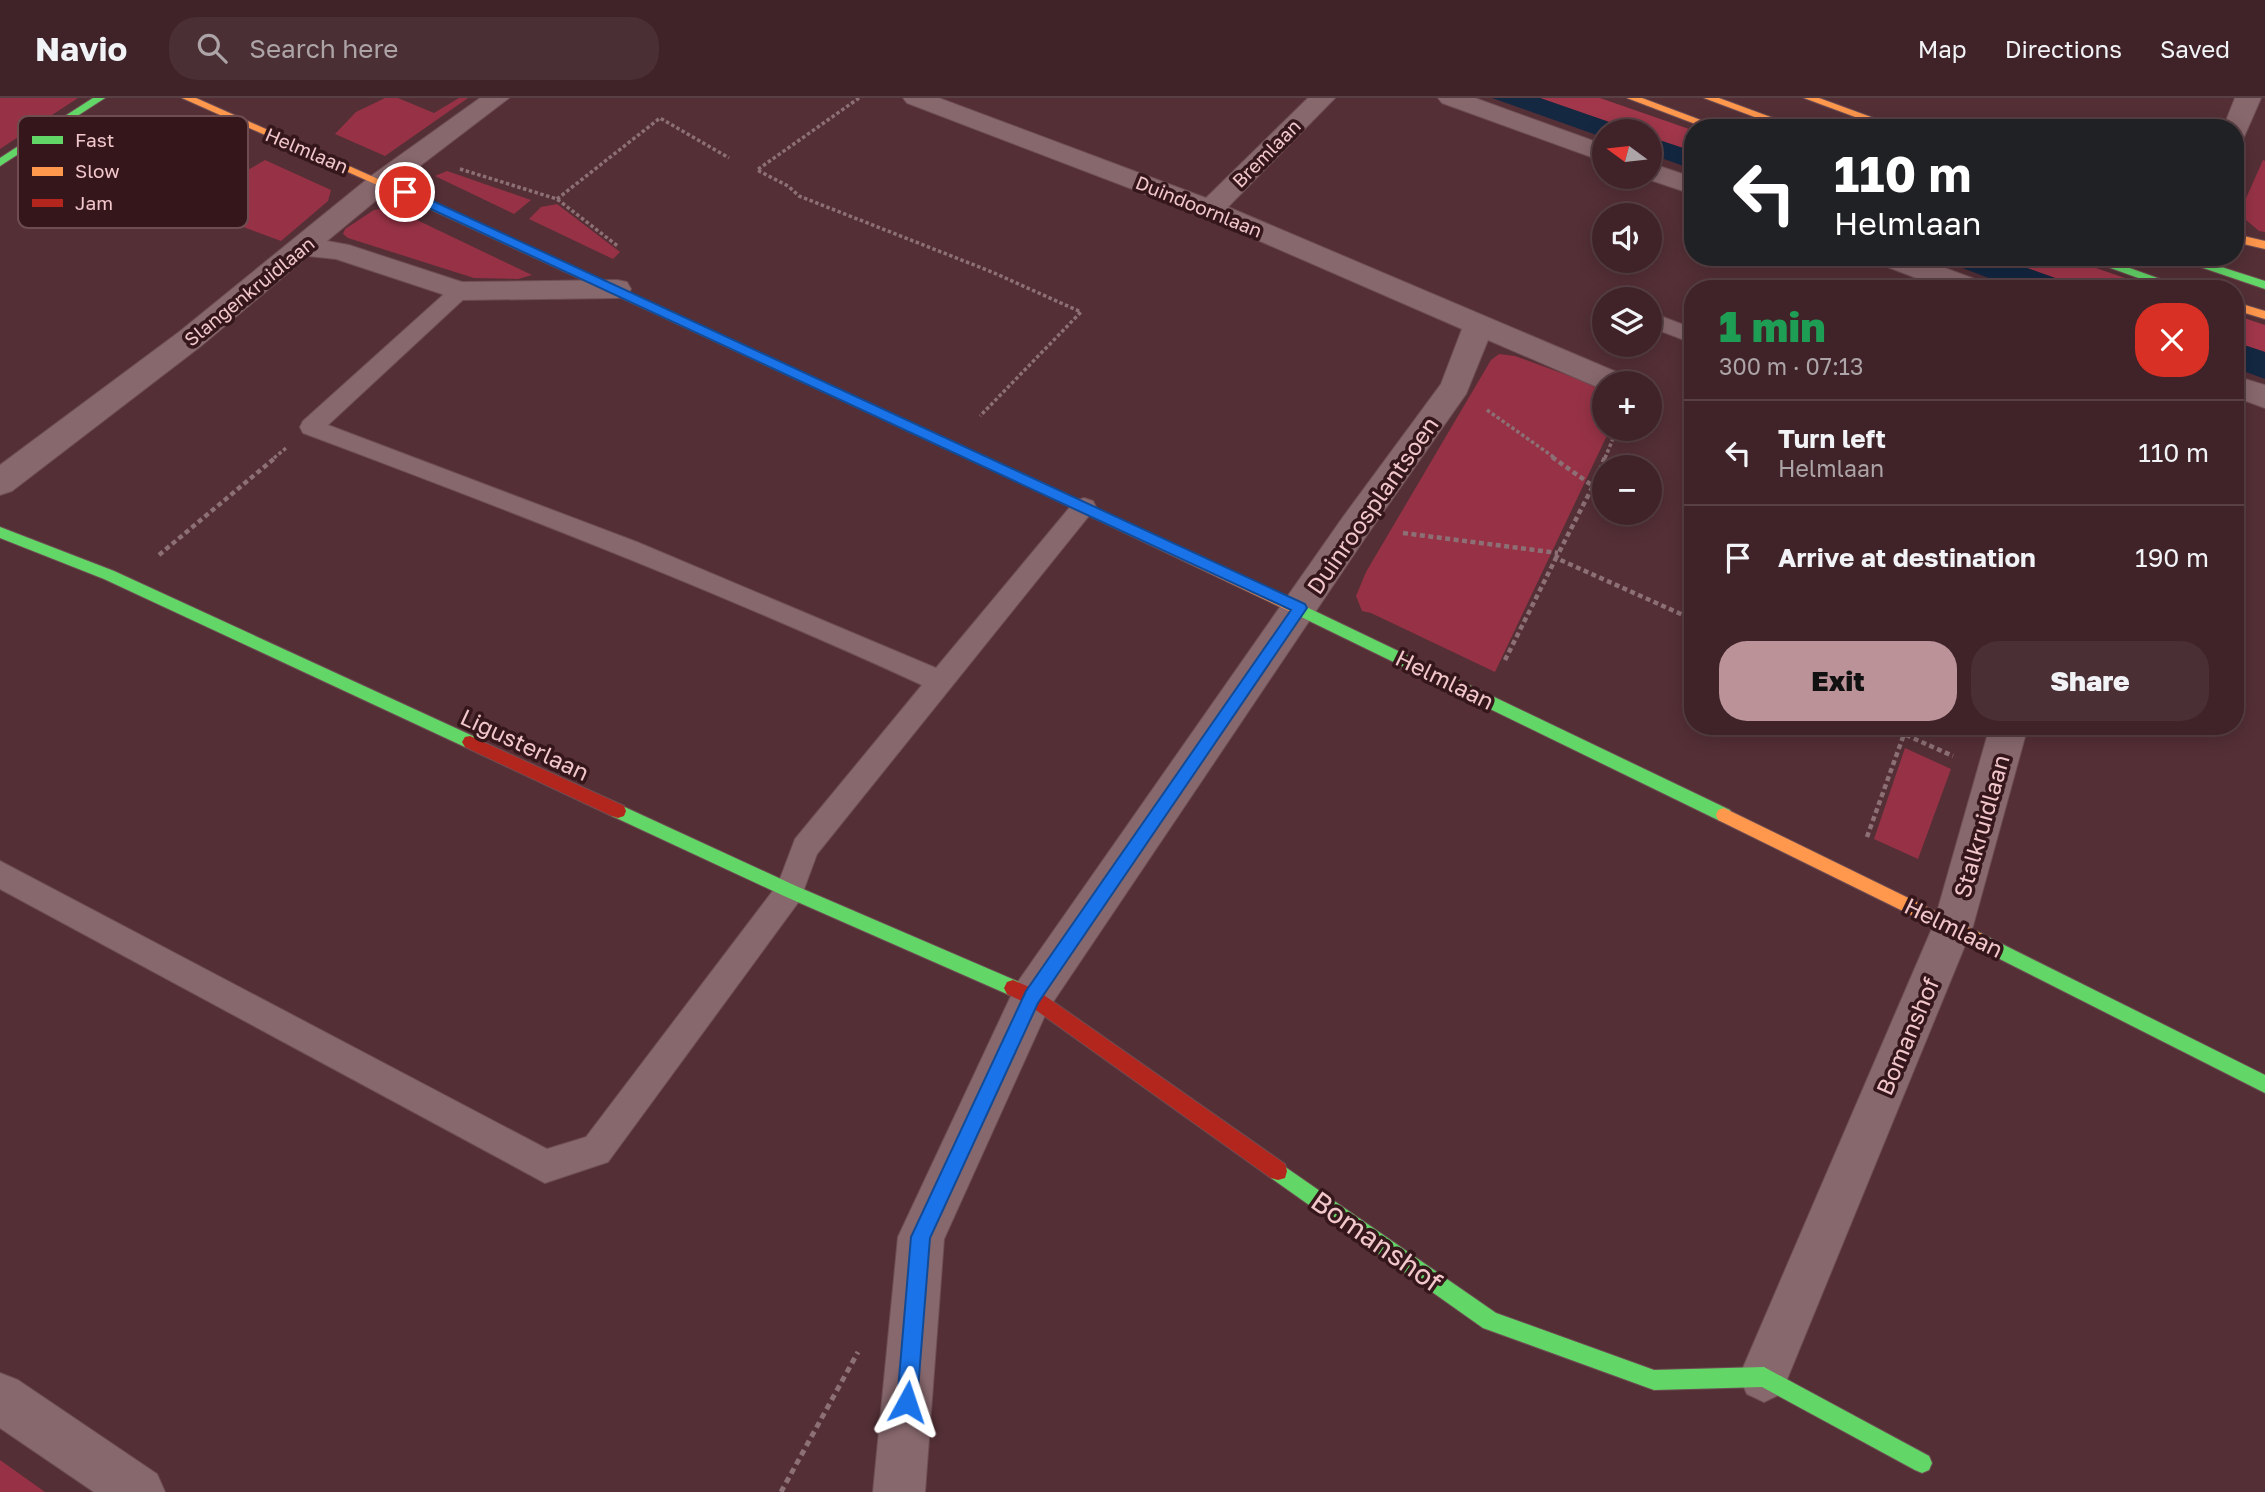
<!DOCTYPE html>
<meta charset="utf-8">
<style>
body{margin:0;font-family:"Golos Text",sans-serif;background:#4a2f34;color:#f1f3f6;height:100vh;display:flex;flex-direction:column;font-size:26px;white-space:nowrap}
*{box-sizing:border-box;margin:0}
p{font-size:23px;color:#ada4a8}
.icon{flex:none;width:38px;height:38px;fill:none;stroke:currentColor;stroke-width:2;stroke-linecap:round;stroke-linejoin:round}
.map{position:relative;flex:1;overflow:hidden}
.panel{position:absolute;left:1684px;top:182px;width:560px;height:455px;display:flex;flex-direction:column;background:#3f2328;border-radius:28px;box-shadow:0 4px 18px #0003,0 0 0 2px #584045}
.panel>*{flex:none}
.top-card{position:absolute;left:1684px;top:21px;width:560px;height:147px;border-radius:28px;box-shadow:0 4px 18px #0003,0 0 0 2px #584045;background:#202124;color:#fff;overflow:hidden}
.needle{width:46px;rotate:285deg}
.buttons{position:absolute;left:1592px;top:21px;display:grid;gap:14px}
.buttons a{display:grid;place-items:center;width:70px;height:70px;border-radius:50%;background:#3f2328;box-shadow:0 4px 18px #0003,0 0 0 2px #584045;font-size:35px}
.pin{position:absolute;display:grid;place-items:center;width:60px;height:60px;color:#fff;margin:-30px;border:4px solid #fff;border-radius:50%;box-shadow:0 2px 7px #0007}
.me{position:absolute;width:77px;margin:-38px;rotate:5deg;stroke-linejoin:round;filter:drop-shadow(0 0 5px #0008)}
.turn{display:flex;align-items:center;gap:24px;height:147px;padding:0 35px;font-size:32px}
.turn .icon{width:91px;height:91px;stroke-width:2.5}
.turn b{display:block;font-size:49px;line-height:60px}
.round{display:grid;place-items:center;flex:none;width:74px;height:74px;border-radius:28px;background:#4a2f34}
.head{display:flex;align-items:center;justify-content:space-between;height:119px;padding:0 35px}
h1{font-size:42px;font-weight:800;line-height:52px;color:#1e9e55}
.button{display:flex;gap:14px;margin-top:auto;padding:14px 35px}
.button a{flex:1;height:80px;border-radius:28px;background:#bb9297;color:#111;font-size:28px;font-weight:800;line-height:80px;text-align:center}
.button a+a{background:#4a2f34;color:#f1f3f6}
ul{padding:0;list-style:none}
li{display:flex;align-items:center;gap:21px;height:105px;padding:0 35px;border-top:2px solid #584045}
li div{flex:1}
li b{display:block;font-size:26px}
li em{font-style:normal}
header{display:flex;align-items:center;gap:42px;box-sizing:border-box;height:98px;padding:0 35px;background:#3f2328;border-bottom:2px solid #584045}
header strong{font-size:33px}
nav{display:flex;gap:38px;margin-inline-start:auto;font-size:24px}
.search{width:490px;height:63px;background:#4a2f34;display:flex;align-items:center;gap:18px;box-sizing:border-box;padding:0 24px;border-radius:28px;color:#ada4a8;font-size:26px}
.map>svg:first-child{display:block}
.green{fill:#973246}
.forest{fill:#a2374b}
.water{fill:#142842}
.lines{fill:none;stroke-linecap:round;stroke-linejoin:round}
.lane-casing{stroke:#6e4d53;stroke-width:2}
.street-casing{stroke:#6e4d53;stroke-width:2}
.fast-casing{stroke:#6e4d53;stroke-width:2}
.slow-casing{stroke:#6e4d53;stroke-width:2}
.jam-casing{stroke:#6e4d53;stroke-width:2}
.path-far2{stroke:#8c7075;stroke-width:3.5;stroke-dasharray:3.5 2.5;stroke-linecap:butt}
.path-far1{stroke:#8c7075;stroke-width:4.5;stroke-dasharray:5 3.5;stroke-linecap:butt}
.path{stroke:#8c7075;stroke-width:5;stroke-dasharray:6 4.5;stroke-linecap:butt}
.lane{fill:#87686d;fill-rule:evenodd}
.street{fill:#87686d;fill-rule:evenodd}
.fast{fill:#63d668;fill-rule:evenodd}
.slow{fill:#ff974d;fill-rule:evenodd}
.jam{fill:#b3261e;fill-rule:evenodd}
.route{fill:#1a73e8;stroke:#114b97;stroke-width:2}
.labels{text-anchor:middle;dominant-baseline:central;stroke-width:7;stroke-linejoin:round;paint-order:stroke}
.far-street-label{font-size:19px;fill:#f2c7cb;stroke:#35171b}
.street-label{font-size:23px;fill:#f2c7cb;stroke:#35171b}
.near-street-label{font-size:28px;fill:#f2c7cb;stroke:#35171b}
.key{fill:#35171b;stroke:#6e4c50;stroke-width:2}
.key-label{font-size:19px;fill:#f2c7cb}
</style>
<header>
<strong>Navio</strong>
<div class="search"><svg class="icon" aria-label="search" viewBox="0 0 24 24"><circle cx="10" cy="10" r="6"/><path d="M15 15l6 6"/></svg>Search here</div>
<nav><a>Map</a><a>Directions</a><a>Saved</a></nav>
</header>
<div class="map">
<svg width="2265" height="1394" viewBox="0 0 2265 1394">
<rect width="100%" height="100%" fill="#542f36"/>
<!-- green -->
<g class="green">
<polygon points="0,0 78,0 0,51"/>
<polygon points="385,0 398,0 434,15 459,0 468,0 385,58 335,36 356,14"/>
<polygon points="265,62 331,92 328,103 281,143 187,108"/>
<polygon points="2263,62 2265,63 2265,134 2259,133 2239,116"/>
<polygon points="447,73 531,102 514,116 435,78"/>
<polygon points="557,106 620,154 613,161 529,121 541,109"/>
<polygon points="386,110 396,112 532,177 518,181 474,180 348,140 343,136 345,131 374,112"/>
<polygon points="1499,256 1515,258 1605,291 1605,331 1610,331 1495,574 1371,515 1362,513 1356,498 1366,474 1491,262"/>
<polygon points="1905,650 1951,671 1918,761 1874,741"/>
<polygon points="0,1362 45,1394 0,1394"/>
</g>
<!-- forest -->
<g class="forest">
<polygon points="1540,0 1600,0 1692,32 1692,53 1650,39 1650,33 1635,33"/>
<polygon points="1996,159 2064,159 2157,191 2086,191"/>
<polygon points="2235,217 2265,227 2265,254 2235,244"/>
</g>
<!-- water -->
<g class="water">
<polygon points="1492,0 1540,0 1635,33 1605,33 1605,40"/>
<polygon points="1650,39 1692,53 1692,71 1650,56"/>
<polygon points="1934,159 1996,159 2086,191 2017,191"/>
<polygon points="2235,244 2265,254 2265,281 2235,270"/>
</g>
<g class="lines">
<defs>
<g id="lane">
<path d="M460,186L467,188L471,193L467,198L328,327L637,444L936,570L1075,403L1084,400L1093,403L1096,409L817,756L800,802L608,1064L545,1085L0,791V763L547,1051L586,1039L778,786L795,741L922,587C719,494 512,413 303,335L300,329L303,323L453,188Z"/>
<polygon points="1650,214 1692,230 1692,245 1650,229"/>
</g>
<g id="street">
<polygon points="480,0 509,0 391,90 327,143 349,147 462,184 617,182 627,184 631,191 627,198 617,200 460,202 336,161 308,158 201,248 12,393 0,397 0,367 179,234 371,78"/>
<polygon points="903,0 939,0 1206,100 1308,0 1335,0 1228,109 1626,278 1630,285 1605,285 1604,292 1488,242 1466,296 1367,437 1047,913 944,1141 925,1394 873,1394 898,1139 1017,885 1343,419 1441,286 1462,231 1200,117 907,5"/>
<polygon points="1438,0 1475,0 1605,47 1605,64 1442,5"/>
<polygon points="2235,0 2261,0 2244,39 2235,41 2235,30 2223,30"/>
<polygon points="1650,65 1692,79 1692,96 1641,79 1650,79"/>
<polygon points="1873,159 1915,159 1983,184 1987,191 1945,191 1877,165"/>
<polygon points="2235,278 2265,287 2265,310 2235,299"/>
<polygon points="1990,628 2028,628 1973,828 1781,1296 1764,1304 1747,1296 1739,1279 1933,828"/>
<polygon points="0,1275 18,1282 157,1376 165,1394 94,1394 0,1330"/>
</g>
<g id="fast">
<polygon points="93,0 105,0 0,68 0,60"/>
<polygon points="404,95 412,95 1049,388 1051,391 1049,394 1039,394 404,99"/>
<polygon points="2080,159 2099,159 2188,191 2169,191"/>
<polygon points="2171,159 2190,159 2265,183 2265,191"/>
<polygon points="0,429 114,473 475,639 478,644 475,649 465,649 104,481 0,440"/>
<polygon points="1298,505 1730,712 1732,717 1730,722 1724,724 1718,722 1293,515 1291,511"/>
<polygon points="618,706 796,788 1019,884 1022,890 1019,896 1013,898 1007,896 784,798 612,718 610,713 612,708"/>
<polygon points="1976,833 2265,977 2265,995 1970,846 1968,841 1970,836"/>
<polygon points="1278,1064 1496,1215 1654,1272 1764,1269 1929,1358 1932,1365 1929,1372 1922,1375 1915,1372 1762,1289 1654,1292 1483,1230 1271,1080 1269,1073 1271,1066"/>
</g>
<g id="slow">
<polygon points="182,0 196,0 414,97 404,99"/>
<polygon points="1627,0 1642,0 1722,30 1706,30"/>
<polygon points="1704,0 1719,0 1800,30 1784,30"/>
<polygon points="1804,0 1819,0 1901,30 1885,30"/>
<polygon points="2235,136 2265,143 2265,151 2235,144"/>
<polygon points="2235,204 2265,213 2265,221 2235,212"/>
<polygon points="1044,386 1303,507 1305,511 1303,515 1293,515 1039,394 1037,391"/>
<polygon points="1724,710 1982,836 1984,841 1982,846 1976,849 1970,846 1718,722 1716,717 1718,712"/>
</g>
<g id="jam">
<polygon points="470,638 624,708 626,713 624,718 618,720 612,718 465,649 462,644 465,639"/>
<polygon points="1013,882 1038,893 1285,1066 1287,1073 1285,1080 1278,1082 1271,1080 1026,905 1007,896 1004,890 1007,884"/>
</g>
</defs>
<!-- lane casing -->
<use href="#lane" class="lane-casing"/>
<!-- street casing -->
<use href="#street" class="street-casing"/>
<!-- fast casing -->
<use href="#fast" class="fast-casing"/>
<!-- slow casing -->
<use href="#slow" class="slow-casing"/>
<!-- jam casing -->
<use href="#jam" class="jam-casing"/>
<!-- path-far2 -->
<g class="path-far2">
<polyline points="859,0 757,72 788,88 799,98 992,174 1081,214 980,318"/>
<polyline points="460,71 557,101 619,149"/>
<polyline points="557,101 660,20 729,60"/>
<polyline points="1487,312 1555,360"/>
<polyline points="274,360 286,350"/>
<polyline points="1605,360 1617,331"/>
</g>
<!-- path-far1 -->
<g class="path-far1">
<polyline points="1552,359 1593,388 1556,460 1692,521"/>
<polyline points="1593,388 1605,359"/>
<polyline points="1403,435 1558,455"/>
<polyline points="159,457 276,359"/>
<polyline points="1505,562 1556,460"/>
<polyline points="1906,637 1953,658"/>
<polyline points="1867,739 1907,628"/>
</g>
<!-- path -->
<polyline class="path" points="781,1394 858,1254"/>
<!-- lane -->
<use href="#lane" class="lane"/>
<!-- street -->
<use href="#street" class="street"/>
<!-- fast -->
<use href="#fast" class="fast"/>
<!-- slow -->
<use href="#slow" class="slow"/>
<!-- jam -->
<use href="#jam" class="jam"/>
</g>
<!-- route -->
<polygon class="route" points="401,92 409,92 1305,506 1307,510 1038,905 930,1140 917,1304 914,1311 907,1314 900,1311 897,1304 911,1139 1026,893 1291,512 401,97"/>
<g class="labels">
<!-- far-street labels -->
<g class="far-street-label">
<text transform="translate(307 52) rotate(23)">Helmlaan</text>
<text transform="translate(1266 55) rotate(-45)">Bremlaan</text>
<text transform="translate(1199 108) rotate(22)">Duindoornlaan</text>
<text transform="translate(249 193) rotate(-39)">Slangenkruidlaan</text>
</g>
<!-- street labels -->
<g class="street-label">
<text transform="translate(1372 407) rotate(-55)">Duinroosplantsoen</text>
<text transform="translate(1445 581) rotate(26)">Helmlaan</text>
<text transform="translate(525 646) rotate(25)">Ligusterlaan</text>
<text transform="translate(1981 728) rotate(-74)">Stalkruidlaan</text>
<text transform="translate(1954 829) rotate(26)">Helmlaan</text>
<text transform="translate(1907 938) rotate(-67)">Bomanshof</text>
</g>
<!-- near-street labels -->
<g class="near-street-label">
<text transform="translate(1377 1143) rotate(35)">Bomanshof</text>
</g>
</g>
<!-- legend -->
<rect x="18" y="18" width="230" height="112" rx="10" class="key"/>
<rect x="32" y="38" width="31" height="8" fill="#63d668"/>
<rect x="32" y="69" width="31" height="9" fill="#ff974d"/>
<rect x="32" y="101" width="31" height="8" fill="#b3261e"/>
<g class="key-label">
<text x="75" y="49">Fast</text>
<text x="75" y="80">Slow</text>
<text x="75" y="112">Jam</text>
</g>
</svg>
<div class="buttons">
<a><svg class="needle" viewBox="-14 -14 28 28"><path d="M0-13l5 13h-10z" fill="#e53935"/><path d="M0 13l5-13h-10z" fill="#ada4a8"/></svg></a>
<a><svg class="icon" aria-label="sound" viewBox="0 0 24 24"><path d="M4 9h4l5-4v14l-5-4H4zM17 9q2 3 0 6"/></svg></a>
<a><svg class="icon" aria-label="layers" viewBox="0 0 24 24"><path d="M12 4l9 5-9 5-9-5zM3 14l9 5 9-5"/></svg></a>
<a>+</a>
<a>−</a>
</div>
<div class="pin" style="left:405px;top:94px;background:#d93025"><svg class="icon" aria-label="arrive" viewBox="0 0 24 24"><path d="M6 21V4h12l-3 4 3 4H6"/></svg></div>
<svg class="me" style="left:907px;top:1304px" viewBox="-20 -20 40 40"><path d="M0-17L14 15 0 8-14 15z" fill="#1a73e8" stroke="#fff" stroke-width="4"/></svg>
<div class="top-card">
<div class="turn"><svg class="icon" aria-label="left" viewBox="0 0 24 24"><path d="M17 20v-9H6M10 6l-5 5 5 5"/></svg><div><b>110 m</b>Helmlaan</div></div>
</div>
<section class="panel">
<div class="head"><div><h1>1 min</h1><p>300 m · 07:13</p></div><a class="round" style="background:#d93025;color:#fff"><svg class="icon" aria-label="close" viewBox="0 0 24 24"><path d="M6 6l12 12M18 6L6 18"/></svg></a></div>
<ul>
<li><svg class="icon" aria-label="left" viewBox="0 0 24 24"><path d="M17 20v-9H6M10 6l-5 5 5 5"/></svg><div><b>Turn left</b><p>Helmlaan</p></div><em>110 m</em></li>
<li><svg class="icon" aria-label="arrive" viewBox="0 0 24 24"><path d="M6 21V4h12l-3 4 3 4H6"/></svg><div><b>Arrive at destination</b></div><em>190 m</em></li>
</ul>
<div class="button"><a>Exit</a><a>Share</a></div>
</section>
</div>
